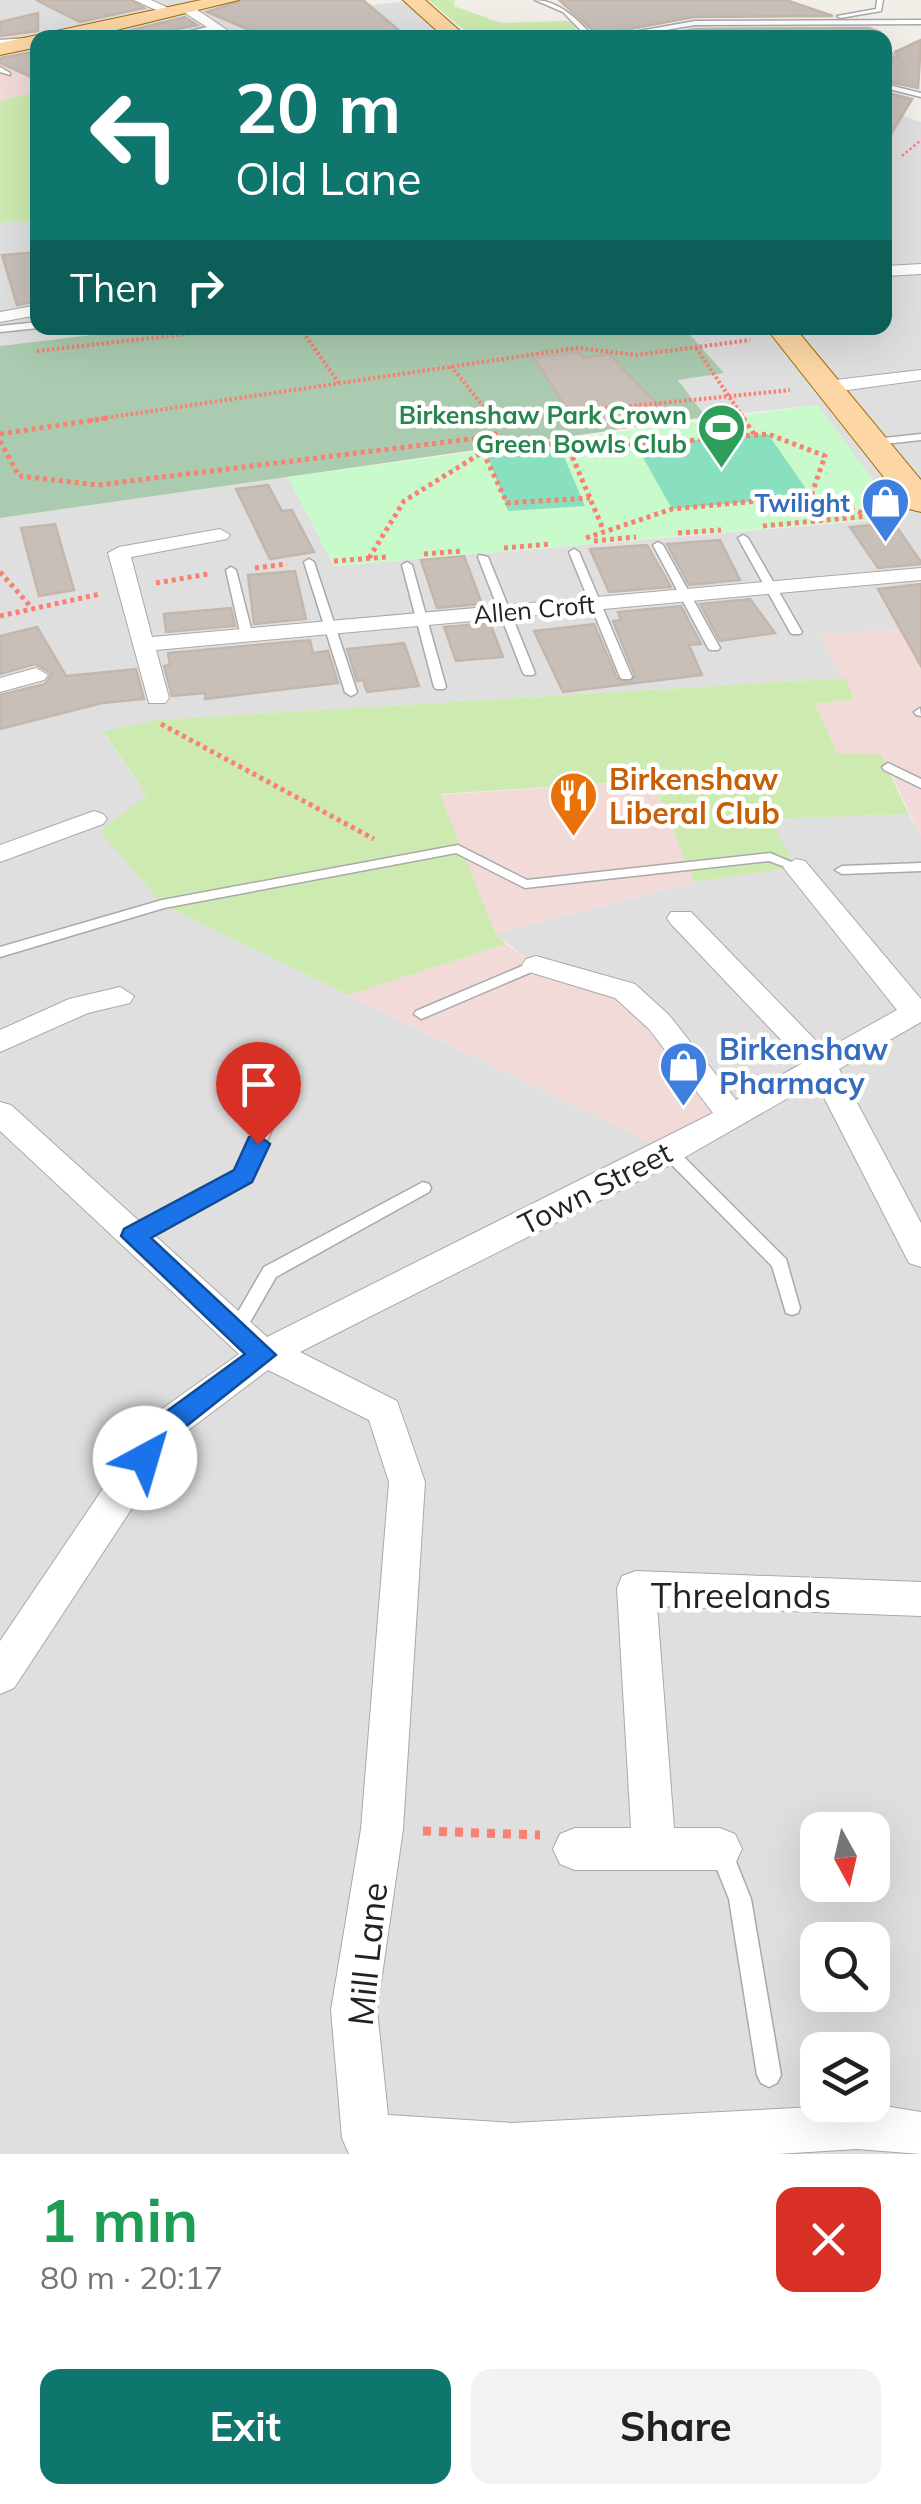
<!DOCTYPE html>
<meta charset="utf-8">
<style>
body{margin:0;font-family:Mulish,sans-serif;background:#f2f2f2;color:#202124;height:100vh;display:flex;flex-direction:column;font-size:38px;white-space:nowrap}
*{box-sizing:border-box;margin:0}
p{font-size:32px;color:#757577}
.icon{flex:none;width:55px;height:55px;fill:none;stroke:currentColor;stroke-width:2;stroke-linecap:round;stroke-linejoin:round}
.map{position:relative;height:2154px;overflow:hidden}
.drawer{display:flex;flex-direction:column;background:#fff;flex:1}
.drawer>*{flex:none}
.hud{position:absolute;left:30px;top:30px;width:862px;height:305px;border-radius:20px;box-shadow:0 10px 40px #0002;background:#0f766e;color:#fff;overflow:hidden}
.needle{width:65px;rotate:172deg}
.buttons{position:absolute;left:800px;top:1812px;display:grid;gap:20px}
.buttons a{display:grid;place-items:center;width:90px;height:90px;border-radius:20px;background:#fff;box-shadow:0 10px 40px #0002;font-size:50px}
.pin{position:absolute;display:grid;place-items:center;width:85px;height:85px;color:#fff;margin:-102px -42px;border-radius:50% 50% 50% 0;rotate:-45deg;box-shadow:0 0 10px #0007}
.pin .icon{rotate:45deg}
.me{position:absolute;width:110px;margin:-55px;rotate:39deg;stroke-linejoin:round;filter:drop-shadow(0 0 8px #0008)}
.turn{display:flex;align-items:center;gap:35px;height:210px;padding:0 40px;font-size:45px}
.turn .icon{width:130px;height:130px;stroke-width:2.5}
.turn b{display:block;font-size:70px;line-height:85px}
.then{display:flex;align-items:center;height:95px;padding:0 40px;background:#0003;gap:20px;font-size:38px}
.round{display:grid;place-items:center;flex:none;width:105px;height:105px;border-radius:20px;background:#f2f2f2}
.head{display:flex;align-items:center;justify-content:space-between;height:170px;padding:0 40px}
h1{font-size:60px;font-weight:700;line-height:75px;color:#1e9e55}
.action{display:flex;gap:20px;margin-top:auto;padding:20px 40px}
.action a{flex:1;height:115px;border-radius:20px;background:#0f766e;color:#fff;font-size:40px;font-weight:700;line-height:115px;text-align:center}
.action a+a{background:#f2f2f2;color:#202124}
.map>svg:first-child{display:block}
.residential{fill:#e0dfdf;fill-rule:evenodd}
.commercial{fill:#f2dad9}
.grass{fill:#cdebb0}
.cemetery{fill:#aacbaf}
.park{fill:#c8facc}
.pitch{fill:#88e0be}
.building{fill:#c7bfb8;stroke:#c4b6ab;stroke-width:2.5}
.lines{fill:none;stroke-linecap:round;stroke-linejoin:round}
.lane-casing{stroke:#a9a9a9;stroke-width:3}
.street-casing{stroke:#a9a9a9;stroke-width:2}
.primary-casing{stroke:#a06b00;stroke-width:2}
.path-far3{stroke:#fa8072;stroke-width:2.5;stroke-dasharray:2.5 2.5;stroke-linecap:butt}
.path-far2{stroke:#fa8072;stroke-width:4;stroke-dasharray:2.5 2.5;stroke-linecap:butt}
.path-far1{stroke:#fa8072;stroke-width:5;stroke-dasharray:4 4;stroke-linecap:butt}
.path{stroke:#fa8072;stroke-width:9;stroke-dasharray:8 8;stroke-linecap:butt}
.lane{fill:#fff;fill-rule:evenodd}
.street{fill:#fff;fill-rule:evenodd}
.primary{fill:#fcd6a4;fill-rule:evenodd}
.route{fill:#1a73e8;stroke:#114b97;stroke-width:2.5}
.labels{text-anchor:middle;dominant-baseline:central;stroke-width:9;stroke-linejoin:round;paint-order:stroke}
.far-leisure-label{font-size:25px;font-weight:bold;fill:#27864d;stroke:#fff;text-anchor:end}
.far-shop-label{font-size:25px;font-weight:bold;fill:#366cbe;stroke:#fff;text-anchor:end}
.far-street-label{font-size:25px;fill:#222;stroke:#fff}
.food-label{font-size:30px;font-weight:bold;fill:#c56008;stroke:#fff;text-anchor:start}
.shop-label{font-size:30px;font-weight:bold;fill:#366cbe;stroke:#fff;text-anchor:start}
.street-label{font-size:30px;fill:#222;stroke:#fff}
.near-street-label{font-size:35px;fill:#222;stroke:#fff}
</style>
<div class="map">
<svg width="921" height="2154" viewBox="0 0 921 2154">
<rect width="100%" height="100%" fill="#f2efe9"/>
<!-- residential -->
<g class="residential">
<polygon points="0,0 229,0 326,11 414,0 468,37 37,40 0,25"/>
<path d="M885,110L921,122V629L821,634L845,678L157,720L103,733L147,795L162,904L669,1152L536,965L495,934L694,882L795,867L769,819L909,814L921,837V2154H0V518L288,477L334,566L899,518L818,405L706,417L678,379L723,372L684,328H885ZM818,1830H872V1885H818ZM818,1940H872V1995H818ZM818,2050H872V2105H818Z"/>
<polygon points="37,220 38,328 149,328 0,346 0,223"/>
</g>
<!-- commercial -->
<g class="commercial">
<polygon points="0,25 37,40 37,92 0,101"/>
<polygon points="921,629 921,837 888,767 837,754 815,704 853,699 820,634"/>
<polygon points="653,780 694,882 495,934 439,795"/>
<polygon points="506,944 536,965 625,991 732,1117 669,1152 348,995"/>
</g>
<!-- grass -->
<g class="grass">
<polygon points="428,0 455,0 454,6 501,23 569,21 581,35 473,37"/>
<polygon points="37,92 37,220 0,223 0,101"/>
<polygon points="845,678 854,699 815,704 837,753 881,755 909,814 770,819 796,867 694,882 653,780 440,794 495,933 506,944 348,995 162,904 100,831 147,795 103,732 157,720"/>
</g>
<!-- cemetery -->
<polygon class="cemetery" points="149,328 684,328 724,373 678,380 706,417 0,518 0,346"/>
<!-- park -->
<polygon class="park" points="818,405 900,517 334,566 288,477"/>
<!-- pitch -->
<g class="pitch">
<polygon points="768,434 811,496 672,509 636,445"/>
<polygon points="562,452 585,506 508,511 488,457"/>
</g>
<!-- building -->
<g class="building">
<polygon points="36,0 131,0 144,8 80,22"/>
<polygon points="243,0 363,0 408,38 268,38 207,12"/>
<polygon points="559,0 786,0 833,16 694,17 598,35"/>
<polygon points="38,13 38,31 0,36 0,22"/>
<polygon points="185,17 197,25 131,38 107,36"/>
<polygon points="869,28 880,32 879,38 643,38 695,29"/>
<polygon points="921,40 918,88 885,81 885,64 897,57 895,52"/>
<polygon points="38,51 38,80 0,63 0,58"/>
<polygon points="885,92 912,99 885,144"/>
<polygon points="38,252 38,301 17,305 2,255"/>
<polygon points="578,352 584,358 609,354 669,417 578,427 534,358"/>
<polygon points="268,485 282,511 292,510 314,552 270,559 236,489"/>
<polygon points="894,523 921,562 921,564 878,568 850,527"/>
<polygon points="55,524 74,590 39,596 21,528"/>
<polygon points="720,540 740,580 689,585 667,544"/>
<polygon points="647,545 671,587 609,592 590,549"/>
<polygon points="464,556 482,604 437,608 421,560"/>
<polygon points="295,571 306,619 254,624 248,575"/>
<polygon points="921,584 921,666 878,589"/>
<polygon points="750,599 775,633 720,641 700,604"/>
<polygon points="681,606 701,644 689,645 702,675 563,692 534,631 594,624 617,678 630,683 635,676 613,621 621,620 618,612"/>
<polygon points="231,608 235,626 166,632 164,614"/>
<polygon points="490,623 503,657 456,661 444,627"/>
<polygon points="37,627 66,676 136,669 144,699 102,703 0,729 0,695 45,684 52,674 35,664 0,674 0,636"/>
<polygon points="310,640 313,653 328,651 338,683 205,699 205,693 172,696 164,666 170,665 168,653"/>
<polygon points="404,643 419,686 367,692 363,680 357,681 347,649"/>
</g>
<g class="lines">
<defs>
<g id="lane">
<path d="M535,0C561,1 577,20 595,38H588L563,12Z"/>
<polygon points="877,0 883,0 881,11 840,18 837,16 876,9"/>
<polygon points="921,20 921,24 695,25 618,38 600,38 695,21"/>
<polygon points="215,25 217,28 177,38 163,38"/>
<polygon points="40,37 38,40 0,44 0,40"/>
<polygon points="891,53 893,56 885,60 885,56"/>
<polygon points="0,67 10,73 10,75 0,72"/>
<polygon points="885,84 921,93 921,97 885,88"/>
<polygon points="38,322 38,328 0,332 0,326"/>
<polygon points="921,434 921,440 875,445 870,442 875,439"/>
<polygon points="743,535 748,538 802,632 800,634 792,634 790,632 738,538"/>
<polygon points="658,542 663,545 720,648 718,650 710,650 708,648 653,545"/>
<polygon points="574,549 579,552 632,677 630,679 622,679 620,677 569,552"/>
<polygon points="479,555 488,557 535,673 533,675 525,675 523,673 478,557"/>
<polygon points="309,559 314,562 357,692 355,694 351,696 345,692 304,562"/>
<polygon points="407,562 412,565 446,687 444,689 436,689 434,687 402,565"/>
<polygon points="231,567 236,570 253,636 251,638 243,638 241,636 226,570"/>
<polygon points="920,708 921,716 916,715 914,712"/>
<polygon points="888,763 921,779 921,788 884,770 882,767"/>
<polygon points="458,845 527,880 770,853 803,867 796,871 769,861 525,888 456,853 164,908 0,957 0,947 162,900"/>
<polygon points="921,863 921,871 842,874 835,870 842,866"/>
<polygon points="536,960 541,962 543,965 541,968 426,1017 421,1019 414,1014 416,1011"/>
<polygon points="272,1106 280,1111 250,1180 139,1240 127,1240 125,1236 127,1232 238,1172 264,1111"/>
<polygon points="669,1146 675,1148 786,1259 800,1308 798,1313 792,1315 786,1313 772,1266 663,1156 661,1152 663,1148"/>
<polygon points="423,1182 429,1184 431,1188 429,1192 276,1277 242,1336 236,1338 230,1336 227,1331 264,1267"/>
<polygon points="721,1841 729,1844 751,1899 781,2075 777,2083 769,2087 761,2083 757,2075 729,1899 710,1852 713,1844"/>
</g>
<g id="street">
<polygon points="134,0 151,0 179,13 169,16"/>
<polygon points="189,6 193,7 239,38 224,38 185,13"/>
<polygon points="885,166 891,167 891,173 885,174"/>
<polygon points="921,264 921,274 885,276 885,266"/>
<polygon points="38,305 38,315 0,322 0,312"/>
<polygon points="921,370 921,380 826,393 817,387 826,381"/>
<polygon points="220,529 230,535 227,539 131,557 152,637 921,568 921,580 156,650 169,698 165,703 149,703 108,553 119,547"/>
<polygon points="36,668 48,675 44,680 0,692 0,678"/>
<polygon points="94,811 103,814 107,819 103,824 0,862 0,845"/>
<polygon points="796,859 805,861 921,999 921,1022 839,1069 921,1223 921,1267 909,1263 816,1082 680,1160 300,1352 397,1401 425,1482 403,1829 377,2010 388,2115 512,2123 872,2104 921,2112 921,2154 857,2149 777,2154 349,2154 342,2138 331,2010 361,1829 389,1482 369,1420 268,1370 178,1438 14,1688 0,1694 0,1641 152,1416 239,1354 0,1131 0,1102 11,1105 267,1337 713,1113 649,1029 615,998 526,971 522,965 526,959 536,956 635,984 669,1015 736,1100 803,1063 671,924 667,918 671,912 691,912 825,1050 897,1010 783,867"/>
<polygon points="120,987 134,996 130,1003 88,1013 0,1052 0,1030 69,999"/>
<polygon points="636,1571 921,1582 921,1616 657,1606 674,1828 720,1828 735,1834 742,1849 735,1864 720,1870 575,1870 560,1864 553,1849 560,1834 575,1828 631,1828 617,1588 622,1576"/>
</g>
<g id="primary">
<polygon points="201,0 239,0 84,38 38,38 38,47 0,55 0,43"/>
<polygon points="403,0 425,0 468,38 445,38"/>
<polygon points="766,328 795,328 921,480 921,512 909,509"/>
</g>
</defs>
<!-- lane casing -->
<use href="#lane" class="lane-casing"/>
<!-- street casing -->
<use href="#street" class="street-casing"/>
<!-- primary casing -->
<use href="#primary" class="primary-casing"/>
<!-- path-far3 -->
<polyline class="path-far3" points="902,156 921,140"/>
<!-- path-far2 -->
<g class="path-far2">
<polyline points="300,328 339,383"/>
<polyline points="696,348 745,420"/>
<polyline points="37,351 239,328"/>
<polyline points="451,366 494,420 790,390"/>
<polyline points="91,420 577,348 637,355 750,340"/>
</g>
<!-- path-far1 -->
<g class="path-far1">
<polyline points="492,418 515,418"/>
<polyline points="743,418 754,434"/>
<polyline points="0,434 108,418"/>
<polyline points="0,441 19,476 98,485 495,436 494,420"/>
<polyline points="566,442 603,529"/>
<polyline points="483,452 507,503 590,498"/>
<polyline points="763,526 890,514"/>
<polyline points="678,533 721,530"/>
<polyline points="586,538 672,509 811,496 865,514"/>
<polyline points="594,541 636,537"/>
<polyline points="504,548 551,544"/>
<polyline points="424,554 462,551"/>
<polyline points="369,558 404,501 483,452 566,442 636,445 768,434 825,456 811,496"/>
<polyline points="334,561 387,557"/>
<polyline points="255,568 287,564"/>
<polyline points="0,572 32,608"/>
<polyline points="156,583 208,574"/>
<polyline points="0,616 100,594"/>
<polyline points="161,724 374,839"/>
</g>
<!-- path -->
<polyline class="path" points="423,1831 540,1835"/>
<!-- lane -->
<use href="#lane" class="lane"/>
<!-- street -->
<use href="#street" class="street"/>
<!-- primary -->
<use href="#primary" class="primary"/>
</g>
<!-- route -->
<polygon class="route" points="258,1135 270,1144 252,1182 151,1238 276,1355 175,1435 155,1466 135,1466 131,1458 156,1419 245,1354 121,1236 124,1229 234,1170 249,1137"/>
<!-- icons -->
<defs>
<symbol id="stadium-pin" viewBox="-11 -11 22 30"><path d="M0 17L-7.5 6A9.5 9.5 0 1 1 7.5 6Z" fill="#2e9e5b" stroke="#fff"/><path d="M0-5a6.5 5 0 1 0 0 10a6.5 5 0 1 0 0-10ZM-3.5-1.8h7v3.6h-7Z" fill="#fff"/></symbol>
<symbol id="shop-pin" viewBox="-11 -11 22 30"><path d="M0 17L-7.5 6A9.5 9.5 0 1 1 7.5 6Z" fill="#3f7fe0" stroke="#fff"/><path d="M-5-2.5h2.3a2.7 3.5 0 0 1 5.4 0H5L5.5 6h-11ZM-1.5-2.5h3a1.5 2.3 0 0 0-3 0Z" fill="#fff"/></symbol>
<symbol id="restaurant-pin" viewBox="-11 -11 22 30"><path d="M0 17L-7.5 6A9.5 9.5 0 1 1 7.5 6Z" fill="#e8710a" stroke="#fff"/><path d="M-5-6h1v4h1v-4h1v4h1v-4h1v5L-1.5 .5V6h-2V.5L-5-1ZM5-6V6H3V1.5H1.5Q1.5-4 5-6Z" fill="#fff"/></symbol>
</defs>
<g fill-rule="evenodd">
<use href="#stadium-pin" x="694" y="400" width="55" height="75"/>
<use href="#shop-pin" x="858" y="474" width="55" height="75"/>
<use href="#restaurant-pin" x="546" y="768" width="55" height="75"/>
<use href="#shop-pin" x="656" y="1038" width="55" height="75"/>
</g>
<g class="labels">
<!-- far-leisure labels -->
<g class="far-leisure-label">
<text x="687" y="414">Birkenshaw Park Crown<tspan x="687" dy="29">Green Bowls Club</tspan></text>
</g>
<!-- far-shop labels -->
<g class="far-shop-label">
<text x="850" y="502">Twilight</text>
</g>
<!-- far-street labels -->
<g class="far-street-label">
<text transform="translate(534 609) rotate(-5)">Allen Croft</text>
</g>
<!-- food labels -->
<g class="food-label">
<text x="609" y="779">Birkenshaw<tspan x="609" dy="34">Liberal Club</tspan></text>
</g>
<!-- shop labels -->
<g class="shop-label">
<text x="719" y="1049">Birkenshaw<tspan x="719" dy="34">Pharmacy</tspan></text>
</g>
<!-- street labels -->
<g class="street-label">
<text transform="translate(595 1188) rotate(-27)">Town Street</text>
</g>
<!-- near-street labels -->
<g class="near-street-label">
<text x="741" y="1595">Threelands</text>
<text transform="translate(367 1954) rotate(-84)">Mill Lane</text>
</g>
</g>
</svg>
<div class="buttons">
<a><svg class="needle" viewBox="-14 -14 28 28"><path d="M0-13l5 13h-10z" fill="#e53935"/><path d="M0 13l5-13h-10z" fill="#757577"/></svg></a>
<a><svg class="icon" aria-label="search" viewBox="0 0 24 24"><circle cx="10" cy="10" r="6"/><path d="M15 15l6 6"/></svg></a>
<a><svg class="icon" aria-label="layers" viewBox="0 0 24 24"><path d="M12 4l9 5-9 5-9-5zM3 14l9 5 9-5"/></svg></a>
</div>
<div class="pin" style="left:258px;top:1144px;background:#d93025"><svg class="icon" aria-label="arrive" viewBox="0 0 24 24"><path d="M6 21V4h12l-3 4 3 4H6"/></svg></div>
<svg class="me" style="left:145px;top:1458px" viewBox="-20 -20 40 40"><circle r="19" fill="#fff"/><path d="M0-13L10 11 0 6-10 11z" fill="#1a73e8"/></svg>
<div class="hud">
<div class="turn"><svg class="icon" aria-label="left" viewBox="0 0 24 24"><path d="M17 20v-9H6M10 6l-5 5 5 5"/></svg><div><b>20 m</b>Old Lane</div></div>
<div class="then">Then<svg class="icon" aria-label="right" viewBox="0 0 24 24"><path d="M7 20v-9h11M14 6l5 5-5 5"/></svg></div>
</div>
</div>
<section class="drawer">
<div class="head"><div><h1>1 min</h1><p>80 m · 20:17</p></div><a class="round" style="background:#d93025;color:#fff"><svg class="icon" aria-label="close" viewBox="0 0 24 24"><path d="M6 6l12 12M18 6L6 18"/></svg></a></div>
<div class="action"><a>Exit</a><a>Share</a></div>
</section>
